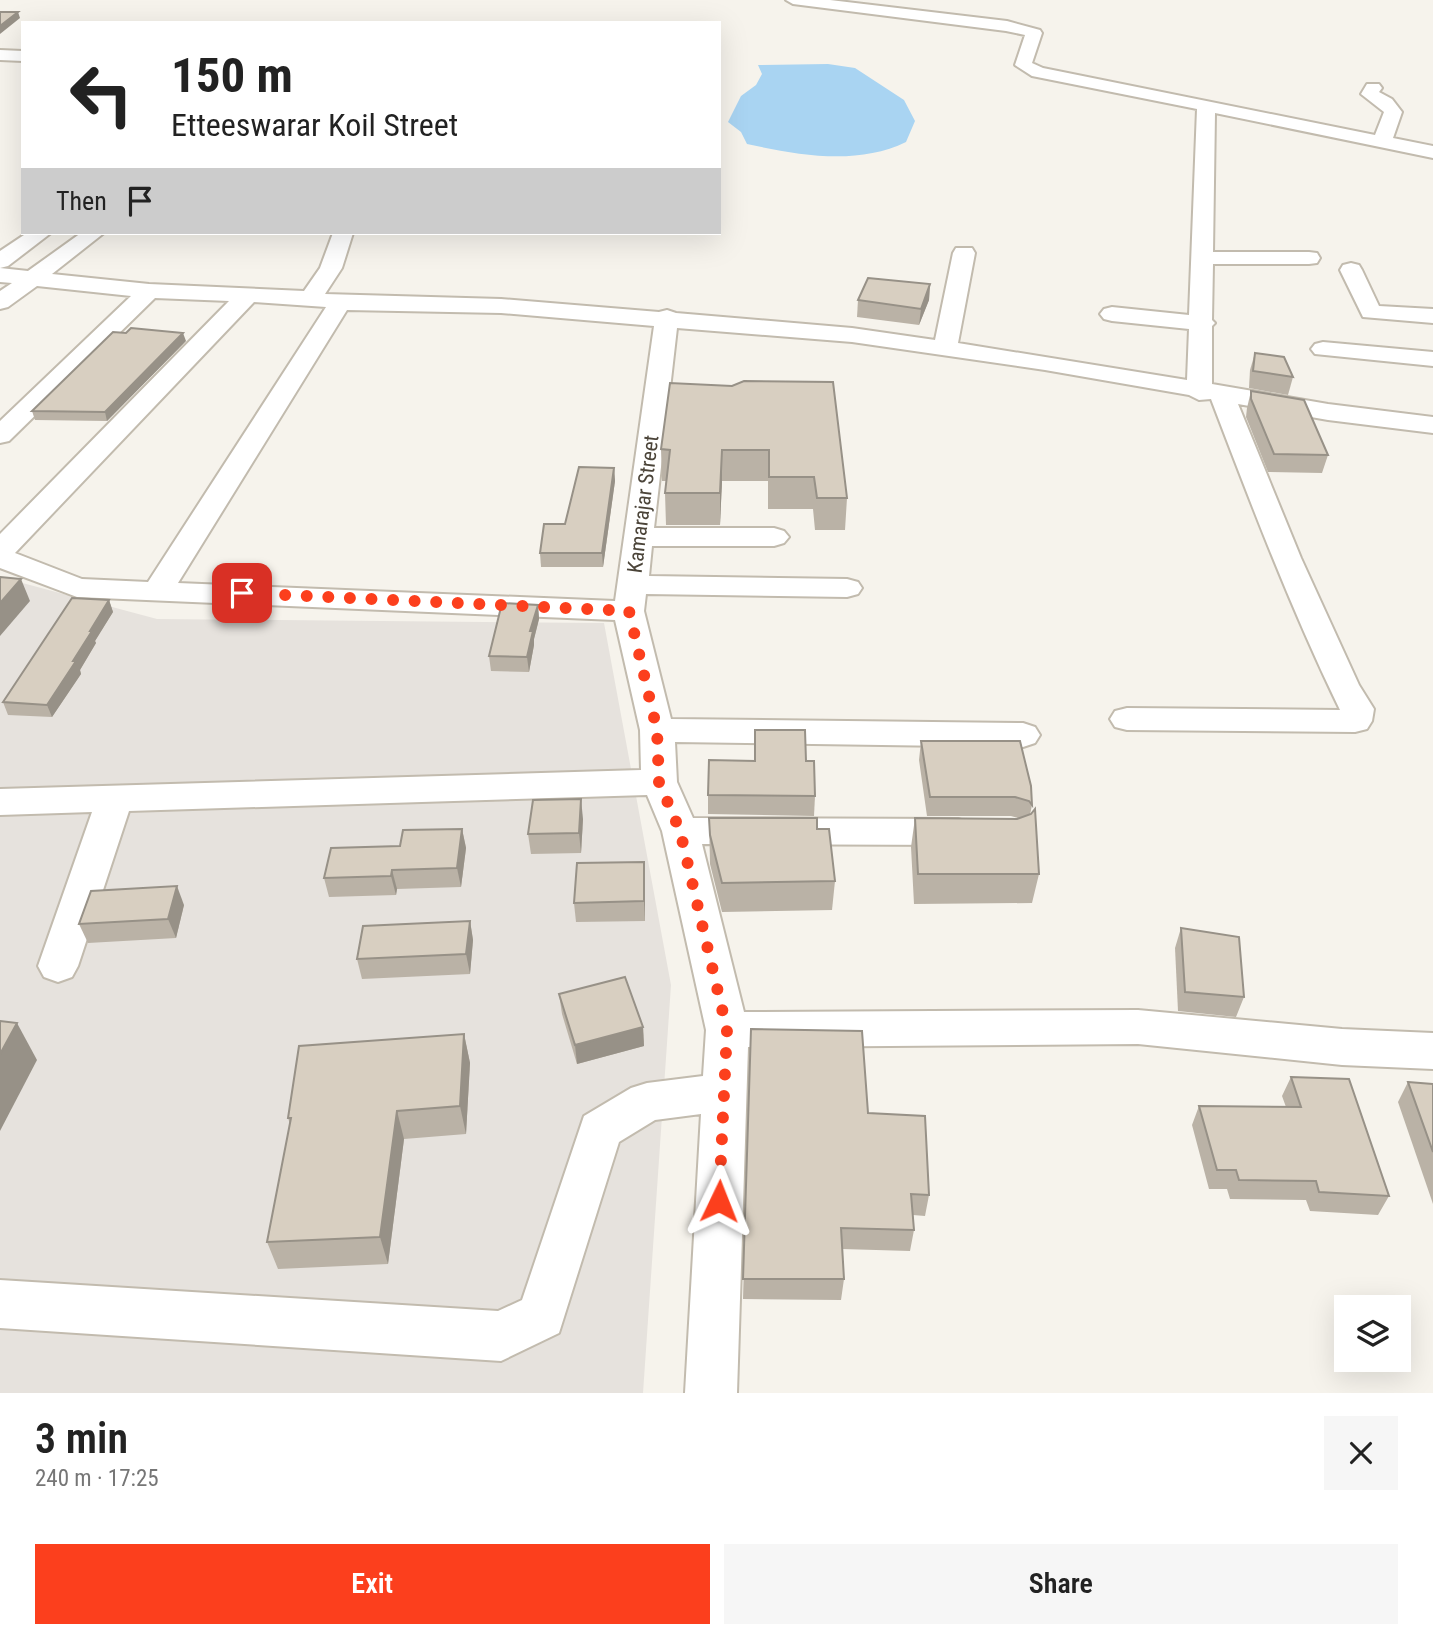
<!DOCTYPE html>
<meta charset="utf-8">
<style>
body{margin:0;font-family:"Roboto Condensed",sans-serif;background:#f6f6f6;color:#222;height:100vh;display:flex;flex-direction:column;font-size:26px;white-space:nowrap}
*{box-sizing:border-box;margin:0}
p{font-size:23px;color:#767676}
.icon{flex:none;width:38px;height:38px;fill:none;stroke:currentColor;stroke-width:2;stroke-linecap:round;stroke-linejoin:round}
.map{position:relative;height:1393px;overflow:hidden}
.drawer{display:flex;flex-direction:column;background:#fff;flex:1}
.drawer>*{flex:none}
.banner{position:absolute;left:21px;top:21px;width:700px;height:214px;border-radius:0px;box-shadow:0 7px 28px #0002;background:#fff;color:#222;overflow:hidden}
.buttons{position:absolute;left:1334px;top:1295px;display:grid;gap:14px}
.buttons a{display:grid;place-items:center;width:77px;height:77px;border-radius:0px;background:#fff;box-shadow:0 7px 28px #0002;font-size:35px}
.pin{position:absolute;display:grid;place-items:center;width:60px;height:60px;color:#fff;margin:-30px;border-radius:14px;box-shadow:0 4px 10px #0006}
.me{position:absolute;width:77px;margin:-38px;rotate:2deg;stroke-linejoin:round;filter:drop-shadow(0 0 5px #0008)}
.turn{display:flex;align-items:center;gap:24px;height:147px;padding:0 35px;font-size:32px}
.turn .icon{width:91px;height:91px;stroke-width:2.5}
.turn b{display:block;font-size:49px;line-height:60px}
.then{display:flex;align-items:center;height:66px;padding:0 35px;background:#0003;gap:14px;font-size:26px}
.round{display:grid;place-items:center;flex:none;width:74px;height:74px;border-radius:0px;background:#f6f6f6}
.head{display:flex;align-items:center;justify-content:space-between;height:119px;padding:0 35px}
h1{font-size:42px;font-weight:600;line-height:52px}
.cta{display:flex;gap:14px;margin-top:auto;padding:14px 35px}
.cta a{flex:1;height:80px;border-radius:0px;background:#fc3f1d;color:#fff;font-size:28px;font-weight:600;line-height:80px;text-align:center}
.cta a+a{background:#f6f6f6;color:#222}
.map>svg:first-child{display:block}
.industrial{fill:#e6e2dd}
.water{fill:#a9d4f2}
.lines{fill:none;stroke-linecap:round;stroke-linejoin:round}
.minor-casing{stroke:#c2bbae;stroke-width:4}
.minor{fill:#fff;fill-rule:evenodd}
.wall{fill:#bab2a6}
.shaded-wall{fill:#979187}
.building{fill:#d8cfc1;stroke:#979187;stroke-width:2}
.route{stroke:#fc3f1d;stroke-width:12;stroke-dasharray:0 21.6}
.labels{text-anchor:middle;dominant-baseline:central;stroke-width:5;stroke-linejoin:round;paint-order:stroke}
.street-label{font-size:21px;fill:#4b4439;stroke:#fff}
</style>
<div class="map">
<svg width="1433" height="1393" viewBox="0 0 1433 1393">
<rect width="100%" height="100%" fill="#f6f3ec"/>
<!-- industrial -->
<polygon class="industrial" points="0,577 157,619 604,623 671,985 643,1393 0,1393"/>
<!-- water -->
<path class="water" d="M828,64L855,68L904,100L915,121L906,142C857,166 798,155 747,144L741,132L728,122L741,96L756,85L762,74L758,65Z"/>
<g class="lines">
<defs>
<g id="minor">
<path d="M786,0H830L1007,21L1040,30L1042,33L1032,63L1043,68L1375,135L1384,112L1361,94L1367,84H1379L1382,88L1379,92L1392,99L1402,112L1393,138L1433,146V158L1215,113L1213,252H1309L1317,253L1320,258L1317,263L1309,264H1213L1212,320L1215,323L1212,326V384L1328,404L1433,417V433L1328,420L1238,404L1301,558L1359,685L1374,709L1372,721L1367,729L1355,732L1127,730L1115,727L1110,719L1115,711L1127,708L1340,710C1291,609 1251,504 1211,399L1199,400L1189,395L1045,370L852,342L677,328L654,528H774L784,531L789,537L784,543L774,546H652L649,576L847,579L858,582L862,588L858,594L847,597L646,594L644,611L671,719L1023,723L1035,727L1040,735L1035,743L1023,747L675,742L677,782L693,818L958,819L971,823L976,832L971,841L958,845L702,844L744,1012L1138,1010L1342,1029L1433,1033V1069L1342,1065L1138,1044L748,1047L737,1393H685L701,1114L655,1120L619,1142L559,1333L501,1361L0,1328V1280L498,1311L522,1300L584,1116L631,1088L647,1083L703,1076L706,1030L662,831L647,795L129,811L78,966L72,977L58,982L44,977L38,966L92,812L0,815V789L641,770L640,730L615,620L77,597L0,568V534L229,301L155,298L9,441L0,443V421L131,296L37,286L8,307L0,309V291L12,283L0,282V268L28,271L81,233H104L52,274L149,284L304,291L320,268L333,233H353L342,268L325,294L501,299L659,312L667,310L676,313L852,328L935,340L953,253L956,248H972L975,253L958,343L1187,380L1189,329L1112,321L1104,319L1100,314L1104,309L1112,307L1189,315L1197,109L1032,76L1015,65L1025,35L1006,31L793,4ZM254,302L326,307L148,582L82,579L15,553ZM347,310L501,313L654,326L615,601L178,583Z"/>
<polygon points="0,50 23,51 23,61 0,60"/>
<polygon points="27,233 51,233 8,266 0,268 0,251"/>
<polygon points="1351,263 1359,265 1362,270 1379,306 1433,309 1433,323 1363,317 1340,270 1343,265"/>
<polygon points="1323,342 1433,352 1433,366 1315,354 1311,349 1315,344"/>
</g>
</defs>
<!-- minor casing -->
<use href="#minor" class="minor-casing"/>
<!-- minor -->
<use href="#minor" class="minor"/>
</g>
<!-- wall -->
<g class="wall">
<polygon points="930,284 929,300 919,325 857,317 858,300"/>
<polygon points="186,341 107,421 35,420 32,411"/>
<polygon points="1255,353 1293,377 1288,395 1249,388 1250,370"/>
<polygon points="670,383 847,498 845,530 815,530 813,509 768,509 768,481 722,481 720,525 666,525 665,493 666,481 662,481 661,449"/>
<polygon points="1251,391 1328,455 1322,473 1268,472 1246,417 1247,408"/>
<polygon points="614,468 615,481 603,567 541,567 540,553"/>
<polygon points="109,600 113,612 95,641 96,643 80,670 81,674 52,717 8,715 3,702"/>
<polygon points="538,605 539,619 534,639 534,645 529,672 491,671 489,656"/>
<polygon points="921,741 1020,741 1032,805 1030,815 1039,874 1032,903 914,904 911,847 915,818 1018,818 1011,816 927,816 919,760"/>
<polygon points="806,761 815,796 814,816 708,814 708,795"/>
<polygon points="709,818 817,829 835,881 832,910 722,912 710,864"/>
<polygon points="583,819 581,853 531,854 528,834"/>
<polygon points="462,829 466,848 461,887 397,889 396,895 329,897 324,878 400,846"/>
<polygon points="645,881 645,921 576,922 574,903"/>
<polygon points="184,905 176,938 88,943 79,924"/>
<polygon points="470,921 473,940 470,974 362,979 357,959"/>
<polygon points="1181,928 1244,997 1236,1017 1178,1011 1175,948"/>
<polygon points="559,994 643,1027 644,1046 577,1064 562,1014"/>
<polygon points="751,1029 868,1113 929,1195 925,1216 913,1215 914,1230 910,1251 842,1249 844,1279 841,1300 743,1299"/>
<polygon points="464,1034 470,1063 466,1134 404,1139 388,1264 278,1269 267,1242 290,1124 288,1118"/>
<polygon points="1291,1077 1389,1196 1378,1215 1310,1211 1306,1200 1230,1199 1227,1189 1209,1189 1192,1125 1199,1106 1286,1107 1282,1096"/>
<polygon points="1408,1082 1433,1084 1433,1204 1398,1102"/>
</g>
<!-- shaded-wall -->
<g class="shaded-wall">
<polygon points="18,12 20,18 0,34 0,26"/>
<polygon points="930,284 929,300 919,325 921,309"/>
<polygon points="183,333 186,341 107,421 105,412"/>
<polygon points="722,450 722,481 720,525 720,493"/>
<polygon points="614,468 615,481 603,567 602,553"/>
<polygon points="21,579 30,601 0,636 0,603"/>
<polygon points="109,600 113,612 95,641 96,643 80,670 81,674 52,717 47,705 90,631"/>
<polygon points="538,605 539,619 534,639 534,645 529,672 527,657 530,631"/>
<polygon points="581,799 583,819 581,853 579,833"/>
<polygon points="462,829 466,848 461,887 457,868"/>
<polygon points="644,862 645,881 645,921 644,901"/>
<polygon points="392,870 397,889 396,895 391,876"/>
<polygon points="177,886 184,905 176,938 168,919"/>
<polygon points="470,921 473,940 470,974 466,954"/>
<polygon points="17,1023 37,1060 0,1131 0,1054"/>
<polygon points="643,1027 644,1046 577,1064 575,1045"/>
<polygon points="464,1034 470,1063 466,1134 460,1106"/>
<polygon points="397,1111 404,1139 388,1264 380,1237"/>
</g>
<!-- building -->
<g class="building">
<polygon points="0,12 18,12 0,26"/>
<polygon points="868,278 930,284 921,309 858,300"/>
<polygon points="131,328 183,333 105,412 32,411 113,332 126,333"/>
<polygon points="1255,353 1284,357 1293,377 1253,371"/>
<polygon points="744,381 833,382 847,498 817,498 814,477 769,477 769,450 722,450 720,493 665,493 670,450 661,449 670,383 732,386"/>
<polygon points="1251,391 1304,400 1328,455 1274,454 1251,399"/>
<polygon points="579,467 614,468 602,553 540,553 544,524 565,524"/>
<polygon points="0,577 21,579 0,603"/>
<polygon points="72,598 109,600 90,631 92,631 73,661 76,661 47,705 3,702"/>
<polygon points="502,603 538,605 530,631 533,631 527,657 489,656"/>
<polygon points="755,730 805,730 806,761 814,761 815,796 708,795 709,760 755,761"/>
<polygon points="921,741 1020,741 1031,786 1032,805 1029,801 1015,797 930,797"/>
<polygon points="581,799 579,833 528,834 533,800"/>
<polygon points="1035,809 1039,874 918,874 915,818 1017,819 1031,814"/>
<polygon points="709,818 817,818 817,829 829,829 835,881 722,883 710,835"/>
<polygon points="462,829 457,868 392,870 391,876 324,878 331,848 400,846 403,830"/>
<polygon points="644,862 644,901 574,903 577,863"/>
<polygon points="177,886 168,919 79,924 91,891"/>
<polygon points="470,921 466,954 357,959 363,926"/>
<polygon points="1181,928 1239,937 1244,997 1185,992"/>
<polygon points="625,977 643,1027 575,1045 559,994"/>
<polygon points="0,1021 17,1023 0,1054"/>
<polygon points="751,1029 862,1031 868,1113 925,1116 929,1195 911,1194 914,1230 841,1228 844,1279 743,1279"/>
<polygon points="464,1034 460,1106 397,1111 380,1237 267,1242 291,1118 288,1118 299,1046"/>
<polygon points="1291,1077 1349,1079 1389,1196 1319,1192 1316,1181 1239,1180 1236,1170 1217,1170 1199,1106 1301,1107"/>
<polygon points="1408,1082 1433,1084 1433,1152"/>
</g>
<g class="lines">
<!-- route -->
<polyline class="route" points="242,593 629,611 657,730 659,782 680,831 727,1030 719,1201"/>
</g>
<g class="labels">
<!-- street labels -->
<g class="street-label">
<text transform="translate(643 504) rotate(-83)">Kamarajar Street</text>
</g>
</g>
</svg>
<div class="buttons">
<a><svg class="icon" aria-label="layers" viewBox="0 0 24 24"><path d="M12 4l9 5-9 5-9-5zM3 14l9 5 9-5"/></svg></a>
</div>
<div class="pin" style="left:242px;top:593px;background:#d93025"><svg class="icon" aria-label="arrive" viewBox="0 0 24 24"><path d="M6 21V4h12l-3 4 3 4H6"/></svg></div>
<svg class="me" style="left:719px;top:1201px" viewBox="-20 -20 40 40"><path d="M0-17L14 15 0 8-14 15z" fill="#fc3f1d" stroke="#fff" stroke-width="4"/></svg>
<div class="banner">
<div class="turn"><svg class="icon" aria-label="left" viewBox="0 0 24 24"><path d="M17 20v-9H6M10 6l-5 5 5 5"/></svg><div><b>150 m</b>Etteeswarar Koil Street</div></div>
<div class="then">Then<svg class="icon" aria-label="arrive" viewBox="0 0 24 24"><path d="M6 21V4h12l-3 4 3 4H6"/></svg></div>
</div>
</div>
<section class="drawer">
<div class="head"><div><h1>3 min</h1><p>240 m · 17:25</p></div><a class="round"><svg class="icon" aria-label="close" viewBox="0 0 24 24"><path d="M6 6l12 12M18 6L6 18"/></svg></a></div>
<div class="cta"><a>Exit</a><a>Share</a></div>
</section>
